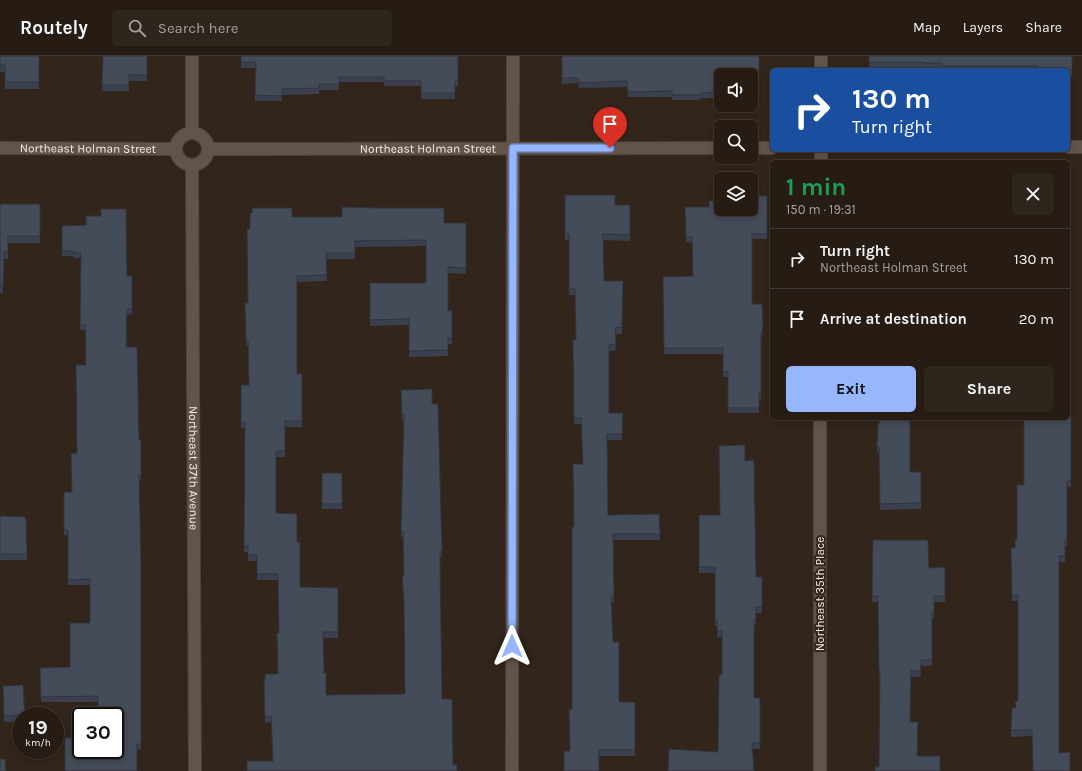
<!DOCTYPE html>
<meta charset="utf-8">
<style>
body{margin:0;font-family:Karla,sans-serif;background:#2e251d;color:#f1f3f6;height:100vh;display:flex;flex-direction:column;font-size:15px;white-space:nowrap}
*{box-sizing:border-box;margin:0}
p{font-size:13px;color:#a4a1a0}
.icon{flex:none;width:22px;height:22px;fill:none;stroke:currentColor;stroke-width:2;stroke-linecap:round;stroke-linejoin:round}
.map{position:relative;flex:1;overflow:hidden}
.panel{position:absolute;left:770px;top:104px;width:300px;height:260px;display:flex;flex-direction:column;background:#261c14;border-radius:6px;box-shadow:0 2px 6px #0003,0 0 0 1px #423a34}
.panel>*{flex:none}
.guide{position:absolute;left:770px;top:12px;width:300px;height:84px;border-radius:6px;box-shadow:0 2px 6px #0003,0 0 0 1px #423a34;background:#1a4fa0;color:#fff;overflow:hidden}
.tools{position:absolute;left:714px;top:12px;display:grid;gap:8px}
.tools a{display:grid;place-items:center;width:44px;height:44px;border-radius:6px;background:#261c14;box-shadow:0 2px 6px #0003,0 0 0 1px #423a34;font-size:20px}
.speed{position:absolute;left:12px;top:651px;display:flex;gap:8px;font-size:20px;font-weight:700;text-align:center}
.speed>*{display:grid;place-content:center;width:52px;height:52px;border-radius:50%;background:#261c14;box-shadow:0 2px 6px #0003,0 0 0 1px #423a34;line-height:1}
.speed small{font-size:10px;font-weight:400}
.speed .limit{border:2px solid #111;border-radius:6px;background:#fff;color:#111}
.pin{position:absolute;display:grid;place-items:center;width:34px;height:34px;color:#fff;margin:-41px -17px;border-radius:50% 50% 50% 0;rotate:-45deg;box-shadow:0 0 4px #0007}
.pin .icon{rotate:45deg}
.me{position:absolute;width:44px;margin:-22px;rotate:0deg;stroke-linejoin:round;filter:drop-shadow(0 0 3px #0008)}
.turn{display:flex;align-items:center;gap:14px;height:84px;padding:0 16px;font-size:18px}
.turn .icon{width:52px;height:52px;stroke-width:2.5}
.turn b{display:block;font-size:28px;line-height:34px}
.round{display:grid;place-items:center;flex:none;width:42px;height:42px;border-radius:6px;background:#2e251d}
.head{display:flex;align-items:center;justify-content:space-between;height:68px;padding:0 16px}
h1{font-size:24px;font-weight:700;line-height:30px;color:#1e9e55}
.primary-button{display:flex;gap:8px;margin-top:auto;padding:8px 16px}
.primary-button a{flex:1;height:46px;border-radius:6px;background:#96b6fd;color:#111;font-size:16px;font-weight:700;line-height:46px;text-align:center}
.primary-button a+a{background:#2e251d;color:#f1f3f6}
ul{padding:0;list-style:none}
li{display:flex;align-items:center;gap:12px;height:60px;padding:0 16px;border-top:1px solid #423a34}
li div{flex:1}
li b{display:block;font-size:15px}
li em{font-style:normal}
header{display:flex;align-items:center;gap:24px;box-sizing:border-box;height:56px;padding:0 20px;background:#261c14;border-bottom:1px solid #423a34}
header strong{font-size:19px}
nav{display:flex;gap:22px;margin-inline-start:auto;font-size:14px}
.search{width:280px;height:36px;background:#2e251d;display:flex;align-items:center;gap:10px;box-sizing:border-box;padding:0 14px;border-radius:6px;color:#a4a1a0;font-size:15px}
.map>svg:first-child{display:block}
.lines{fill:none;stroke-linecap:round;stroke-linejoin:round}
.street-casing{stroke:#4e433c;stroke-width:14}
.street{stroke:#625449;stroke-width:12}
.wall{fill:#3a404d}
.building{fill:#444b59;stroke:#30343e}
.route-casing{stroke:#6276a4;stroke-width:10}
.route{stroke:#96b6fd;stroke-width:7}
.labels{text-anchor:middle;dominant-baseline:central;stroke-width:4;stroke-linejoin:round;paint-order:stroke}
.street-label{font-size:12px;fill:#f5ece6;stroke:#32251b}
</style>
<header>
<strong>Routely</strong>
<div class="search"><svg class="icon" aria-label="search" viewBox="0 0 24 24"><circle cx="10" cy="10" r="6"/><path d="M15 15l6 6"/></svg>Search here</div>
<nav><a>Map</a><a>Layers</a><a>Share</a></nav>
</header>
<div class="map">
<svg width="1082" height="715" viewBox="0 0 1082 715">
<rect width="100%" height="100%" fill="#32251b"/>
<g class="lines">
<defs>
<g id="street">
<polyline points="821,0 821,14"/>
<circle cx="192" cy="93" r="16"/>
<polyline points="192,77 192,0"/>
<polyline points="1068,91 1082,91"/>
<path id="s1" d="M0,92L175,93"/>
<polyline points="751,92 772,92"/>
<path id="s2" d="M208,93L721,92"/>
<polyline points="821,106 821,94"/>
<path id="s3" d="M192,110L195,715"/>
<polyline points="512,715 513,0"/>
<polyline points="820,715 820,362"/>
</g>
</defs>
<!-- street casing -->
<use href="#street" class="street-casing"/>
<!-- street -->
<use href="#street" class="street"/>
</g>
<!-- wall -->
<g class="wall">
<polygon points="0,0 39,0 39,33 5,33 5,16 0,16"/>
<polygon points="103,0 147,0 147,25 129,25 129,35 102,35"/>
<polygon points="241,0 458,0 458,30 455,30 455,43 421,43 421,30 384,30 384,26 339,26 339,34 319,34 319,38 282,39 282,45 255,45 255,12 241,12"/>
<polygon points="562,0 759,0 759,48 751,48 751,19 721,19 721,42 700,42 700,44 672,44 672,41 628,41 627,31 579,32 578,27 562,28"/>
<polygon points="869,0 1072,0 1072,21 1068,21 1068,14 923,14 923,12 869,12"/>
<polygon points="565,139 615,149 630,179 630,185 603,184 604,225 623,225 622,278 615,278 616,294 609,295 609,357 623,357 622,384 607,384 608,459 659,458 660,484 613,484 614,546 611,546 613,586 619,646 635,646 635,700 599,700 570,695 572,653 574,471 583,408 581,368 574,368 573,284 576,284 575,239 569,239 569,184 565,184"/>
<polygon points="767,140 767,183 752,183 752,248 763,274 762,282 761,282 761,343 759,343 759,357 728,357 728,321 723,321 723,298 664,298 663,221 693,220 692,187 686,186 685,151 721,153"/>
<polygon points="0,148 40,148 40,187 8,187 8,203 4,203 3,237 0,237"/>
<polygon points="292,161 444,167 466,167 466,218 448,217 448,255 452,254 452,288 448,288 448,300 409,301 409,269 370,270 370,227 426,227 426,190 355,191 355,203 326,203 327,225 297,226 297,318 302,318 302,371 285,371 285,401 276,401 276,457 297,486 300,531 338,532 338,582 323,582 324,617 326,639 405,638 404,550 402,526 402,520 404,520 403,481 401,481 404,365 402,365 401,340 432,348 442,495 442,501 440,501 442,643 273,705 271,666 265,667 264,624 278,618 279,577 278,524 257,524 257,505 248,505 248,496 244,496 245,372 241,372 241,329 249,329 248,290 246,290 245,247 248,247 250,173"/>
<polygon points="62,170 127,220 132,220 132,258 127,259 127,291 139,384 141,384 141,424 139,424 141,693 115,694 98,646 41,646 40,612 70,611 90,567 90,529 68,529 68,479 64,479 64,436 72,436 77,397 86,309 85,274 80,274 81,202 74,202 73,200 62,200"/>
<polygon points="1071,359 1071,431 1067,431 1067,490 1065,490 1065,506 1059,506 1059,697 1070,715 1032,680 1011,681 1011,674 1016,652 1018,645 1018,545 1012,545 1011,492 1015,492 1017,484 1024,429"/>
<polygon points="880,367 910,416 921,416 921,453 880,454 879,396 877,396 877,391"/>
<polygon points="745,405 756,521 762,521 762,557 756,557 756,569 754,569 754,642 760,642 760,693 752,693 718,696 722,619 722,581 717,581 717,570 715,570 715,517 699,517 699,459 720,459"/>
<rect x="322" y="417" width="20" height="36"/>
<polygon points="0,460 26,463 27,504 0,504"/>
<polygon points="873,484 929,512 945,511 945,546 934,546 934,562 932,562 932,610 920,610 921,621 911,621 910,666 917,700 940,715 879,711 880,621 879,621 878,546 872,546"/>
<polygon points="3,630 21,660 21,666 4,666"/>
</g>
<!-- building -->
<g class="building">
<polygon points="0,0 39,0 39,26 5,26 5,9 0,9"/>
<polygon points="103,0 147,0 147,19 129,19 129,29 102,29"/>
<polygon points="241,0 458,0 458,25 455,25 455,37 421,37 421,25 384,25 384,21 339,21 339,28 319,28 319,32 282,33 282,40 255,39 256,6 241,6"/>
<polygon points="562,0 759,0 759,42 751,42 751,19 721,19 721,36 700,37 700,39 672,39 672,35 628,36 627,25 579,27 578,22 562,22"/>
<polygon points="869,0 1072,0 1072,14 1038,14 1038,10 942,10 942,7 923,7 923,6 869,6"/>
<polygon points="565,139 615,139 615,149 630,149 630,179 603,178 604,225 623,225 622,271 615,272 616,288 609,289 609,357 623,357 622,378 607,378 608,459 659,458 660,478 613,478 614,540 611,540 613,586 619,586 619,646 635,646 635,694 599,694 599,715 564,715 564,695 570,695 569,653 572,653 572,471 574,471 573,408 583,408 581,362 574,362 573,284 576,284 575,233 569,233 569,178 565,178"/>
<polygon points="751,140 767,140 767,178 752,178 752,248 762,248 763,269 762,276 761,276 761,337 759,337 759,352 728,352 728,316 723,315 723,292 664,292 663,221 693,220 692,181 686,181 685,151 709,151 709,145 721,145 721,153 751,153"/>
<polygon points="0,148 40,148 40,180 8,180 8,196 4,196 3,230 0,230"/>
<polygon points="342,151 380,152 444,152 444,167 466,167 466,212 448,211 448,255 452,254 452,282 448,282 448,294 409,295 409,263 370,264 370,227 426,227 426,184 355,185 355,197 326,197 327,219 297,220 297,318 302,318 302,365 285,365 285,395 276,395 276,457 297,458 297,486 300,486 300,531 338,532 338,576 323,576 324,617 326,617 326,639 405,638 404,544 402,520 404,520 403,475 401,475 404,359 402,359 401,334 432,333 432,348 438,348 442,495 440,495 440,509 442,643 452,643 453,709 457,709 457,715 247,715 247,705 273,705 271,660 265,661 264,624 265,624 265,618 278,618 277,577 279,577 278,518 257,518 257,499 248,499 248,490 244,490 245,366 241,366 241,329 249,329 248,284 246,284 245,247 248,247 247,173 250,173 250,157 252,157 252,152 292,152 292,161 342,161"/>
<polygon points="101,153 126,153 127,220 132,220 132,253 127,253 126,291 137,291 139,384 141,384 141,419 139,419 141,507 141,688 137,688 137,715 65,715 65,682 81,682 81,694 115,694 115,660 98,660 98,640 41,641 40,612 70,611 70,567 90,567 90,523 68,524 68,474 64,474 64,436 72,436 71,398 77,397 76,309 86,309 85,269 80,269 81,197 74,197 73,195 62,195 62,170 86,169 86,160 101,160"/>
<polygon points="1068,359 1071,359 1071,425 1067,425 1067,484 1065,484 1065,500 1059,500 1059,697 1070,696 1070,715 1033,715 1032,674 1011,674 1012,652 1016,652 1015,645 1018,645 1018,539 1012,539 1011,492 1015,492 1015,484 1017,484 1017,429 1024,429 1024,362 1068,362"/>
<polygon points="880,362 910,362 910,416 921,416 921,447 880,448 879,391 877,391 878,367 880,367"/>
<polygon points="745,389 745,405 754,404 756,521 762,521 762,551 756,551 756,563 754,563 754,642 760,642 760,687 752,687 754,715 668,715 669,693 718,696 719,619 722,619 722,575 717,575 717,564 715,564 715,511 699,511 699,459 720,459 719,390"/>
<rect x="322" y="417" width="20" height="31"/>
<polygon points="0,460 25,461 25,463 26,463 27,498 0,498"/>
<polygon points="873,484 928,484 929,512 945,511 945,540 934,540 934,556 932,556 932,604 920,604 921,615 911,615 910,666 918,666 917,700 940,700 940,715 875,715 875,711 879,711 880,615 879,615 878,540 872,540"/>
<polygon points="23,629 25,660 4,660 3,630"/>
<polygon points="0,703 5,703 6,715 0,715"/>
</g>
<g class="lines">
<defs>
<polyline id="route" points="512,590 513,92 610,92"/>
</defs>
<!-- route casing -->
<use href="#route" class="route-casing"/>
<!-- route -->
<use href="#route" class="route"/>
</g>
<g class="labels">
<!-- street labels -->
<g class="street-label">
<text stroke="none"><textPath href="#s1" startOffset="88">Northeast Holman Street</textPath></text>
<text stroke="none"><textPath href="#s2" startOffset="220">Northeast Holman Street</textPath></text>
<text stroke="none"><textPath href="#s3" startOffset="302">Northeast 37th Avenue</textPath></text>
<text transform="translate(820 538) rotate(-90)">Northeast 35th Place</text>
</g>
</g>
</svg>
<div class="tools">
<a><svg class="icon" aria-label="sound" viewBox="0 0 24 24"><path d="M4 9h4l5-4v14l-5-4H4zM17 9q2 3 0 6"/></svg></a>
<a><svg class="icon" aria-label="search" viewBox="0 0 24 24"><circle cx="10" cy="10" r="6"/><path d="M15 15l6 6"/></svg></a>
<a><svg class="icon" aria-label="layers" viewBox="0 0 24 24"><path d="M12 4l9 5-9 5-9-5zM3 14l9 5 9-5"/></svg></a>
</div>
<div class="speed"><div>19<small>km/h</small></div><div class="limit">30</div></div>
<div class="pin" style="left:610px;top:92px;background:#d93025"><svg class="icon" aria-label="arrive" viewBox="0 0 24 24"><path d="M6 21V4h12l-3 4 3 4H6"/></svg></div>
<svg class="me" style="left:512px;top:590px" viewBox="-20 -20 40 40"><path d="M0-17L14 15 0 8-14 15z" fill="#96b6fd" stroke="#fff" stroke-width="4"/></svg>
<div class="guide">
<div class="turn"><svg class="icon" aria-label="right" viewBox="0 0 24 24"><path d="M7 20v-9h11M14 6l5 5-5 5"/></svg><div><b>130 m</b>Turn right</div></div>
</div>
<section class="panel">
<div class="head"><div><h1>1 min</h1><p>150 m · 19:31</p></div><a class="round"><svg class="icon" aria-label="close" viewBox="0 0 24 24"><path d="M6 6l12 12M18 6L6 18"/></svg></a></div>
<ul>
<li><svg class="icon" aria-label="right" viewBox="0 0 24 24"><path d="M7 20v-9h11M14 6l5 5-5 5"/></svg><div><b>Turn right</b><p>Northeast Holman Street</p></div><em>130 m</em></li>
<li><svg class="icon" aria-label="arrive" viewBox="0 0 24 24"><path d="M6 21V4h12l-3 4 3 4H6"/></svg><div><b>Arrive at destination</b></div><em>20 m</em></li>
</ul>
<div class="primary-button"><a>Exit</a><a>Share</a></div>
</section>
</div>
